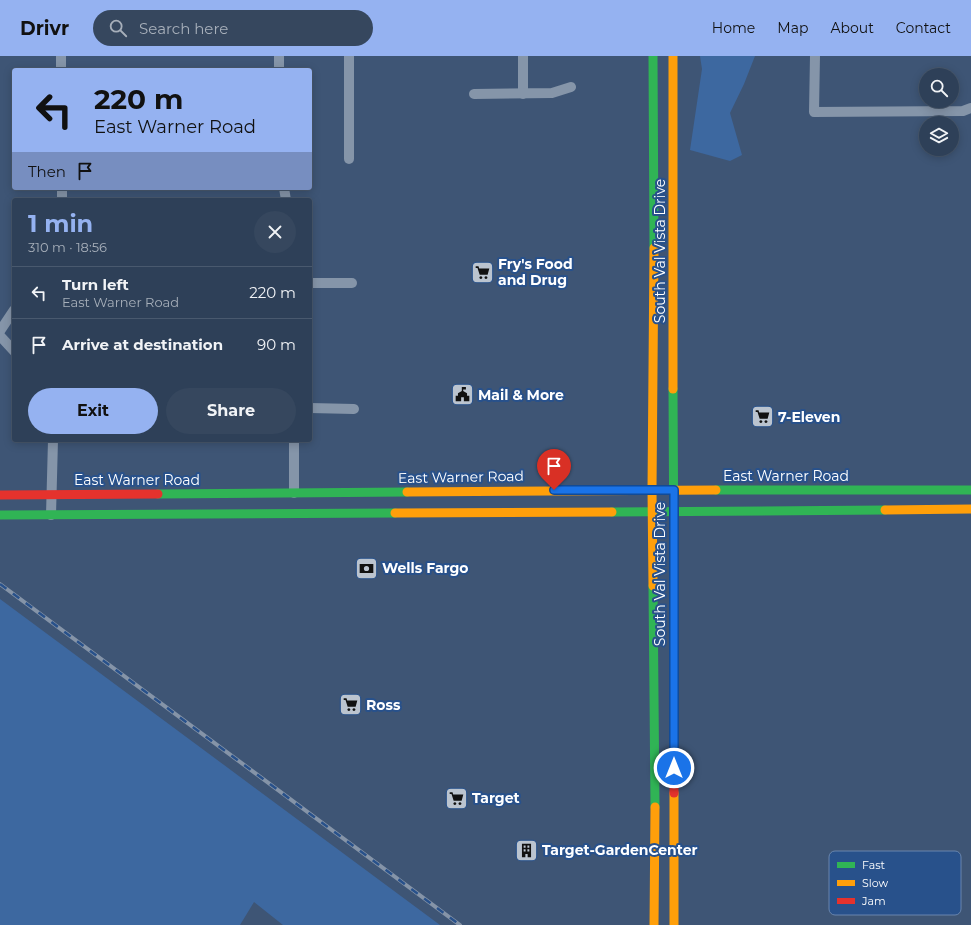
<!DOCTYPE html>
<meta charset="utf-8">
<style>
body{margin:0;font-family:Montserrat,sans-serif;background:#36475e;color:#f1f3f6;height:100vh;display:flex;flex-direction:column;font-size:15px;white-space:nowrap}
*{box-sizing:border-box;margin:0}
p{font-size:13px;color:#a7afba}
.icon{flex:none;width:22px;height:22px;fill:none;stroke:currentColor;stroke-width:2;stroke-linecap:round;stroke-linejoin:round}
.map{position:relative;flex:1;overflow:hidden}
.drawer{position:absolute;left:12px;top:142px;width:300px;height:244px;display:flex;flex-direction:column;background:#2e4058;border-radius:4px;box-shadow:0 2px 10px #0003,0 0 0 1px #49596e}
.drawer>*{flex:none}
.top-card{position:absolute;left:12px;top:12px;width:300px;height:122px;border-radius:4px;box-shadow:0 2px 10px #0003,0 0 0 1px #49596e;background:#95b2f1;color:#111;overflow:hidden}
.tools{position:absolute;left:919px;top:12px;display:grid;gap:8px}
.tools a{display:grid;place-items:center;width:40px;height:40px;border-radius:50%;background:#2e4058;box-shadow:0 2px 10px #0003,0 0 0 1px #49596e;font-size:20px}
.pin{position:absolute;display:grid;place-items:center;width:34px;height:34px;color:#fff;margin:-41px -17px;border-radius:50% 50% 50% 0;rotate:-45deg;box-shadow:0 0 4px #0007}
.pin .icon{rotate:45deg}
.me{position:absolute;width:44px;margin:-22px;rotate:0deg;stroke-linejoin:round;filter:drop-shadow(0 0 3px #0008)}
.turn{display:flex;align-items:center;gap:14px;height:84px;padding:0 16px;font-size:18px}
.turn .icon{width:52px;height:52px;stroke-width:2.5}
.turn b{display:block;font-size:28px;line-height:34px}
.then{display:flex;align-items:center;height:38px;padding:0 16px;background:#0003;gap:8px;font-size:15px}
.round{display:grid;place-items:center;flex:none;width:42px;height:42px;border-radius:21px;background:#36475e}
.summary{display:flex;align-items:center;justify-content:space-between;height:68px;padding:0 16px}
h1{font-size:24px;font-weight:700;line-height:30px;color:#95b2f1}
.cta{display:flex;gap:8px;margin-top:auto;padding:8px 16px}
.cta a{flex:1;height:46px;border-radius:24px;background:#95b2f1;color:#111;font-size:16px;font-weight:700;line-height:46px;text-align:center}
.cta a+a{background:#36475e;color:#f1f3f6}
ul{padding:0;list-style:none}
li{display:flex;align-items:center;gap:12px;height:52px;padding:0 16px;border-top:1px solid #49596e}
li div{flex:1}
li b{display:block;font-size:15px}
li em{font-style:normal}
header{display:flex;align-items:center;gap:24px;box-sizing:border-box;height:56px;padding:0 20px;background:#95b2f1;color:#111}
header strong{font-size:19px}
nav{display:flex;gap:22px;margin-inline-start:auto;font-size:14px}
.search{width:280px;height:36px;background:#36475e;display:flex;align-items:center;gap:10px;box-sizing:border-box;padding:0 14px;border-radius:22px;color:#a7afba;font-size:15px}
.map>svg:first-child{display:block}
.green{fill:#3d68a0}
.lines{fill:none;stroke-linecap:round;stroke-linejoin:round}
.street{stroke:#8595a9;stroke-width:10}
.fast{stroke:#30b455;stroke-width:9}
.slow{stroke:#ff9f0a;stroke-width:9}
.jam{stroke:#e5322d;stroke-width:9}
.rail-casing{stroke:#8594a8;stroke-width:4}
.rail{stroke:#28518b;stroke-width:2.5;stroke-dasharray:8;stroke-linecap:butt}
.route-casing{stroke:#114b97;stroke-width:10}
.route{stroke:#1a73e8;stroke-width:7}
.labels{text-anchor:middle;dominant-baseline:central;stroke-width:4;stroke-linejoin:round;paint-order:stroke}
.street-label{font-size:14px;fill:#fff;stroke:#28518b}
.poi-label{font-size:14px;font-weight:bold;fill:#fff;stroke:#28518b;text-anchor:start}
.key{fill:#28518b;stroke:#6885ae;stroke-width:1}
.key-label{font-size:11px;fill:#fff}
</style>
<header>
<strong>Drivr</strong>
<div class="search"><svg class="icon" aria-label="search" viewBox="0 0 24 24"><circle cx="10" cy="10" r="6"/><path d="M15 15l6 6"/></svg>Search here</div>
<nav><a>Home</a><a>Map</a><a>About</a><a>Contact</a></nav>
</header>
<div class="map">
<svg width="971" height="869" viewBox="0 0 971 869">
<rect width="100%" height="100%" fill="#3e5575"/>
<!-- green -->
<g class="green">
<polygon points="700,0 755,0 744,28 730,57 742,99 730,105 690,94 702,13"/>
<polygon points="0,543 440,869 283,869 254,846 240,869 0,869"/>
</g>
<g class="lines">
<!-- street -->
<g class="street">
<polyline points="61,0 61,14"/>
<polyline points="279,0 279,14"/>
<polyline points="349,0 349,103"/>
<polyline points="523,0 523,38"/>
<polyline points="815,0 814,56 963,55 971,52"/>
<polyline points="474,38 552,37 571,31"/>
<polyline points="62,132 62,144"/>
<polyline points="284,132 286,144"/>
<polyline points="310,227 352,227"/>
<polyline points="0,275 14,254"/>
<polyline points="0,280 14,295"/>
<polyline points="310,352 354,353"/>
<polyline points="294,384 294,437"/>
<polyline points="51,459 53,384"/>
</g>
<!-- fast -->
<g class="fast">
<polyline points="653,0 654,192"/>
<polyline points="673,333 674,519"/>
<polyline points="716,434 971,434"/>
<polyline points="158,438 407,436"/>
<polyline points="612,456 885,454"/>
<polyline points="0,459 395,457"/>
<polyline points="653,530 655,751"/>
</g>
<!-- slow -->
<g class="slow">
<polyline points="673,0 673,333"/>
<polyline points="407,436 716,434"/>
<polyline points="885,454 971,453"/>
<polyline points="395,457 612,456"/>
<polyline points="653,530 652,434 654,192"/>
<polyline points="674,737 674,869"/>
<polyline points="654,869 655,751"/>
</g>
<!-- jam -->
<g class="jam">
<polyline points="0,439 158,438"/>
<polyline points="674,519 674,737"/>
</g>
<defs>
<polyline id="rail" points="0,528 460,869"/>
</defs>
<!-- rail casing -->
<use href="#rail" class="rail-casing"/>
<!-- rail -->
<use href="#rail" class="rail"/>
</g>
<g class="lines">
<defs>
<polyline id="route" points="554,434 674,434 674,712"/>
</defs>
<!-- route casing -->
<use href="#route" class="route-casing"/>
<!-- route -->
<use href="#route" class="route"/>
</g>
<!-- icons -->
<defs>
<symbol id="supermarket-square" viewBox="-11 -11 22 22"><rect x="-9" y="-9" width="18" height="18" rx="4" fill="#bbc4cf" stroke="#28518b"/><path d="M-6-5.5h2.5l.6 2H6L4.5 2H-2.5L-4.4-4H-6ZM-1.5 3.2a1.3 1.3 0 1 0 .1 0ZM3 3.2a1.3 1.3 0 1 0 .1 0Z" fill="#111"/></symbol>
<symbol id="civic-square" viewBox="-11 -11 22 22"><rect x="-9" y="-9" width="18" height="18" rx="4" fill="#bbc4cf" stroke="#28518b"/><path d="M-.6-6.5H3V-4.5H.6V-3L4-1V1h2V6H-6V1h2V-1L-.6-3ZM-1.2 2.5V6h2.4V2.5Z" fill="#111"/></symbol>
<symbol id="bank-square" viewBox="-11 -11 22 22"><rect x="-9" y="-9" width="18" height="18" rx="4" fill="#bbc4cf" stroke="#28518b"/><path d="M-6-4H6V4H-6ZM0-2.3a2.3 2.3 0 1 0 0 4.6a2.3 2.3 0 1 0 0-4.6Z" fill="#111"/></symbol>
<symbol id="building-square" viewBox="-11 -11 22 22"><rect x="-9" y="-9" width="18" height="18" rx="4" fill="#bbc4cf" stroke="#28518b"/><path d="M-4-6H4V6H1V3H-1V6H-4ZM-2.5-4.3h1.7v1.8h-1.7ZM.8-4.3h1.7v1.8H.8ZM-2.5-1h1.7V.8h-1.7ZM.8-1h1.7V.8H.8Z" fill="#111"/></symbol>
</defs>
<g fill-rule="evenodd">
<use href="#supermarket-square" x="470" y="204" width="25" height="25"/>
<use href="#civic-square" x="450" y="326" width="25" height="25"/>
<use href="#supermarket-square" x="750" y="348" width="25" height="25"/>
<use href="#bank-square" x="354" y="500" width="25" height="25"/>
<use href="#supermarket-square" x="338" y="636" width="25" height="25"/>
<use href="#supermarket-square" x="444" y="730" width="25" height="25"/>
<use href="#building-square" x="514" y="782" width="25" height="25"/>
</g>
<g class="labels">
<!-- street labels -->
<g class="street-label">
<text transform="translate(660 195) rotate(-90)">South Val Vista Drive</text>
<text x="786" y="420">East Warner Road</text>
<text transform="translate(461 421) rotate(-1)">East Warner Road</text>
<text x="137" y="424">East Warner Road</text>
<text transform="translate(660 518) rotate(-90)">South Val Vista Drive</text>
</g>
<!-- poi labels -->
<g class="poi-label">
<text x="498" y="208">Fry's Food<tspan x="498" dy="16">and Drug</tspan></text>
<text x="478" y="339">Mail &amp; More</text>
<text x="778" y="361">7-Eleven</text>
<text x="382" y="512">Wells Fargo</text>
<text x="366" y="649">Ross</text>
<text x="472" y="742">Target</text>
<text x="542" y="794">Target-GardenCenter</text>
</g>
</g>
<!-- legend -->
<rect x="829" y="795" width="132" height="64" rx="6" class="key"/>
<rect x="837" y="806" width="18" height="6" fill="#30b455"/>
<rect x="837" y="824" width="18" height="6" fill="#ff9f0a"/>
<rect x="837" y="842" width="18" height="6" fill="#e5322d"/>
<g class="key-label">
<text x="862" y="813">Fast</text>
<text x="862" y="831">Slow</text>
<text x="862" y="849">Jam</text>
</g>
</svg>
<div class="tools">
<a><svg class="icon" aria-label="search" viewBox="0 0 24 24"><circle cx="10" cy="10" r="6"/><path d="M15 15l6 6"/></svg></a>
<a><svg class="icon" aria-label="layers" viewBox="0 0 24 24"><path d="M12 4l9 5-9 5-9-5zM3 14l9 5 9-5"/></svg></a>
</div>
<div class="pin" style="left:554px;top:434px;background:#d93025"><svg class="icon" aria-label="arrive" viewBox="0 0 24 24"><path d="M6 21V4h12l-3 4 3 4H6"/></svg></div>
<svg class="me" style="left:674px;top:712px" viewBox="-20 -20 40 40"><circle r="17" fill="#1a73e8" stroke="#fff" stroke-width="3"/><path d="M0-11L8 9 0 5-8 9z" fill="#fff"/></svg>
<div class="top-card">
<div class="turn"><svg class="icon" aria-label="left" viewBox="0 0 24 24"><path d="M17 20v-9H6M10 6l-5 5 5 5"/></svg><div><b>220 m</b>East Warner Road</div></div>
<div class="then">Then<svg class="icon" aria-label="arrive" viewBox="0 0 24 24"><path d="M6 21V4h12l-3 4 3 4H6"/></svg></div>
</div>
<section class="drawer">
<div class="summary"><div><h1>1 min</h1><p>310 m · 18:56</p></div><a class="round"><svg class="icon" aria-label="close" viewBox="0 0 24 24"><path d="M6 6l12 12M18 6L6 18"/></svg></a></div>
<ul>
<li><svg class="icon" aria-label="left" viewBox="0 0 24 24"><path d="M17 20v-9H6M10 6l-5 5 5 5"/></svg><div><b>Turn left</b><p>East Warner Road</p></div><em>220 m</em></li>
<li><svg class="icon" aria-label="arrive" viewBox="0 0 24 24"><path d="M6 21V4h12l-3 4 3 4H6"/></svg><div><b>Arrive at destination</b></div><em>90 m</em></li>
</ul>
<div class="cta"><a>Exit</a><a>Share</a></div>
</section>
</div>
